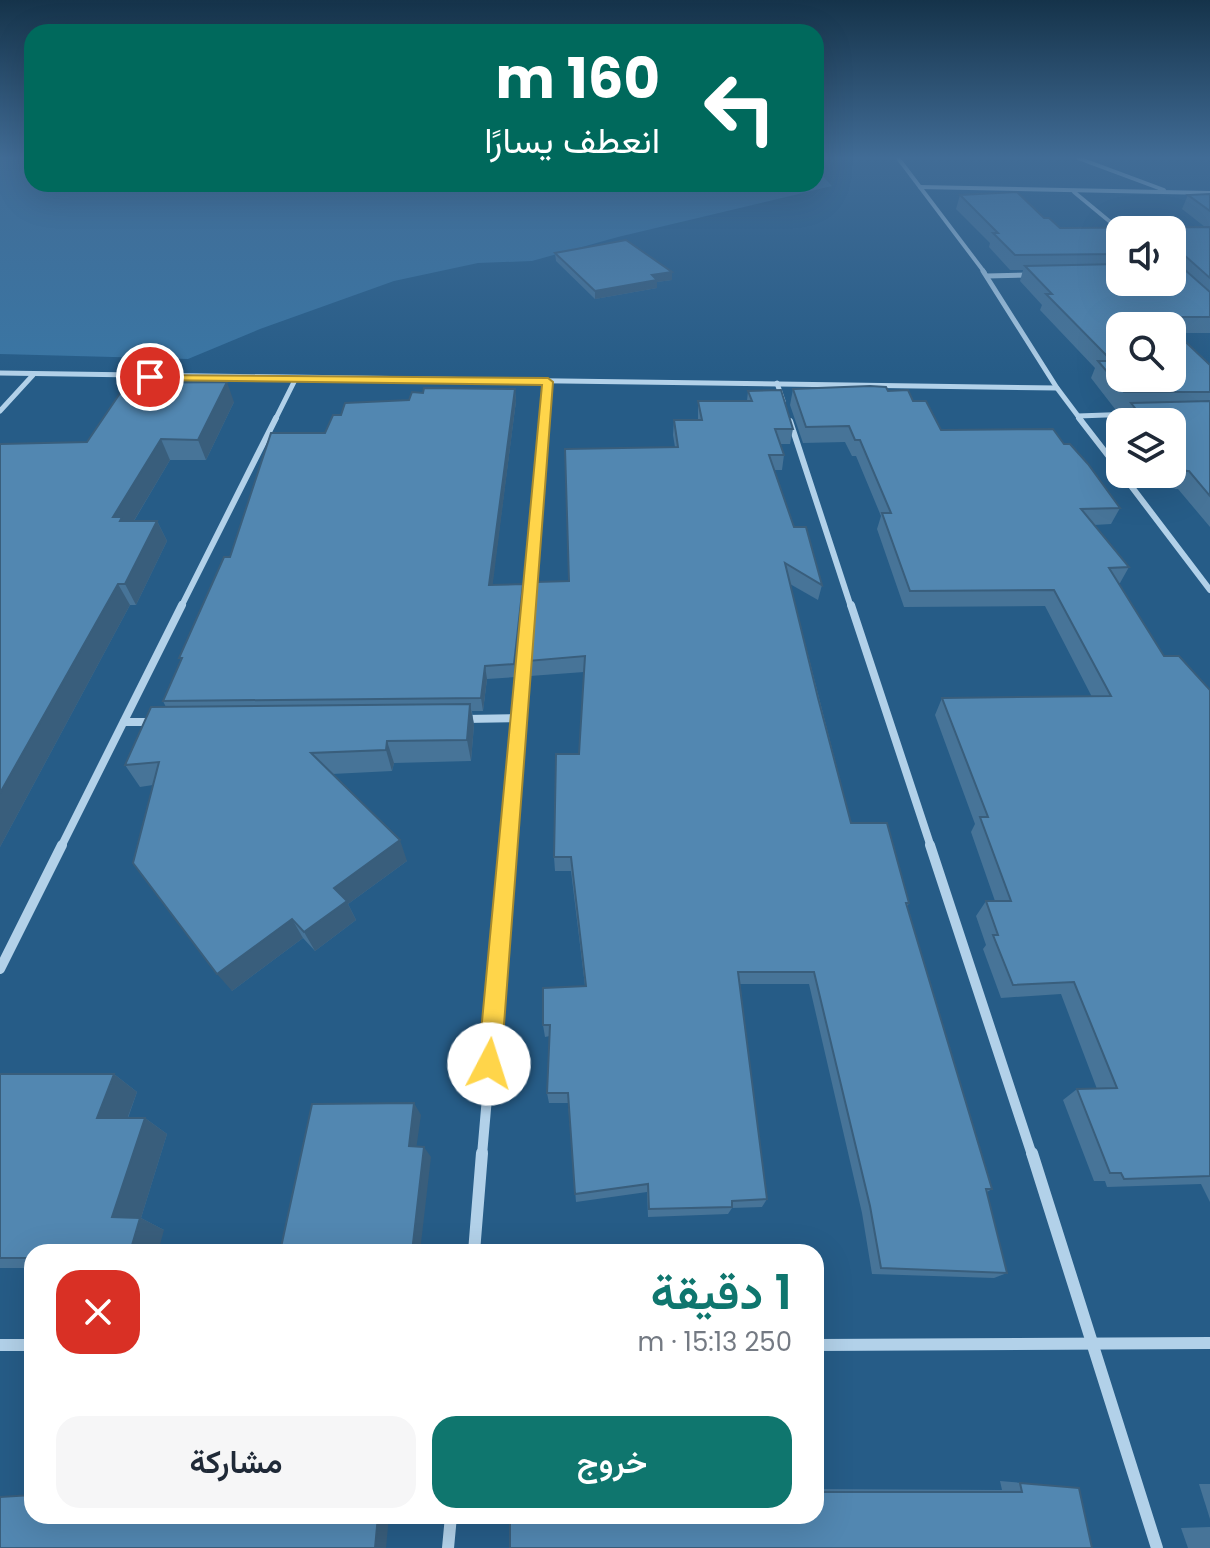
<!DOCTYPE html>
<html lang="ar">
<meta charset="utf-8">
<style>
body{margin:0;font-family:Poppins,Vazirmatn,sans-serif;background:#f6f6f7;color:#1f2937;direction:rtl;height:100vh;display:flex;flex-direction:column;font-size:30px;white-space:nowrap}
*{box-sizing:border-box;margin:0}
p{font-size:26px;color:#747a83}
.icon{flex:none;width:44px;height:44px;fill:none;stroke:currentColor;stroke-width:2;stroke-linecap:round;stroke-linejoin:round}
.map{position:relative;flex:1;overflow:hidden;direction:ltr}
.sheet{position:absolute;left:24px;top:1244px;width:800px;height:280px;display:flex;flex-direction:column;background:#fff;border-radius:24px;box-shadow:0 8px 32px #0002;direction:rtl}
.sheet>*{flex:none}
.guide{position:absolute;left:24px;top:24px;width:800px;height:168px;border-radius:24px;box-shadow:0 8px 32px #0002;direction:rtl;background:#00695c;color:#fff;overflow:hidden}
.controls{position:absolute;left:1106px;top:216px;display:grid;gap:16px}
.controls a{display:grid;place-items:center;width:80px;height:80px;border-radius:16px;background:#fff;box-shadow:0 8px 32px #0002;font-size:40px}
.pin{position:absolute;display:grid;place-items:center;width:68px;height:68px;color:#fff;margin:-34px;border:4px solid #fff;border-radius:50%;box-shadow:0 2px 8px #0007}
.me{position:absolute;width:88px;margin:-44px;rotate:5deg;stroke-linejoin:round;filter:drop-shadow(0 0 6px #0008)}
.turn{display:flex;align-items:center;gap:28px;height:168px;padding:0 32px;font-size:36px}
.turn .icon{width:104px;height:104px;stroke-width:2.5}
.turn b{display:block;font-size:56px;line-height:68px}
.round{display:grid;place-items:center;flex:none;width:84px;height:84px;border-radius:24px;background:#f6f6f7}
.head{display:flex;align-items:center;justify-content:space-between;height:136px;padding:0 32px}
h1{font-size:48px;font-weight:600;line-height:60px;color:#0f766e}
.button{display:flex;gap:16px;margin-top:auto;padding:16px 32px}
.button a{flex:1;height:92px;border-radius:24px;background:#0f766e;color:#fff;font-size:32px;font-weight:600;line-height:92px;text-align:center}
.button a+a{background:#f6f6f7;color:#1f2937}
.map>svg:first-child{display:block}
.green{fill:#3a76a4}
.lines{fill:none;stroke-linecap:round;stroke-linejoin:round}
.street-far5{stroke:#b2d1e9;stroke-width:4}
.street-far4{stroke:#b2d1e9;stroke-width:5}
.street-far3{stroke:#b2d1e9;stroke-width:6}
.street-far2{stroke:#b2d1e9;stroke-width:8}
.street-far1{stroke:#b2d1e9;stroke-width:10}
.street{stroke:#b2d1e9;stroke-width:12}
.wall{fill:#477498;fill-rule:evenodd}
.shaded-wall{fill:#395e7c}
.building{fill:#5287b1;stroke:#395e7c;stroke-width:2}
.route{fill:#ffd54a;stroke:#a68a30;stroke-width:2}
</style>
<div class="map">
<svg width="1210" height="1548" viewBox="0 0 1210 1548">
<rect width="100%" height="100%" fill="#265c87"/>
<!-- green -->
<polygon class="green" points="0,158 32,158 32,184 816,184 816,169 832,186 618,237 532,261 478,263 394,281 260,329 188,359 0,354"/>
<g class="lines">
<!-- street-far5 -->
<g class="street-far5">
<polyline points="898,158 985,273"/>
<polyline points="1078,158 1164,190"/>
<polyline points="920,187 1210,193"/>
<polyline points="1074,192 1120,230"/>
</g>
<!-- street-far4 -->
<g class="street-far4">
<polyline points="983,271 1057,388 1081,420"/>
<polyline points="987,276 1030,275"/>
<polyline points="0,373 1057,388"/>
<polyline points="777,383 783,401"/>
<polyline points="0,411 33,375"/>
<polyline points="1078,416 1134,414"/>
<polyline points="275,420 295,380"/>
<polyline points="545,420 548,382"/>
</g>
<!-- street-far3 -->
<g class="street-far3">
<polyline points="1079,418 1120,471"/>
<polyline points="790,421 851,607"/>
<polyline points="1122,474 1210,590"/>
<polyline points="181,607 276,418"/>
<polyline points="529,607 545,418"/>
</g>
<!-- street-far2 -->
<g class="street-far2">
<polyline points="851,605 931,847"/>
<polyline points="465,719 518,718"/>
<polyline points="124,722 155,722"/>
<polyline points="61,847 182,605"/>
<polyline points="508,847 529,605"/>
</g>
<!-- street-far1 -->
<g class="street-far1">
<polyline points="930,845 1032,1155"/>
<polyline points="0,969 62,845"/>
<polyline points="482,1155 509,845"/>
</g>
<!-- street -->
<g class="street">
<polyline points="1032,1153 1157,1548"/>
<polyline points="474,1252 482,1153"/>
<polyline points="0,1345 32,1345"/>
<polyline points="816,1345 1210,1343"/>
<polyline points="448,1548 451,1516"/>
</g>
</g>
<!-- wall -->
<g class="wall">
<path d="M1210,194V333H1177L1210,365V527L1178,489H1175L1164,474H1172V422H1124L1123,420L1128,409H1115L1091,378L1095,368L1040,310L1042,305L1020,281L1023,270H1010L989,247L990,243L956,209L960,195L1044,218L1060,228L1205,227L1182,209L1188,195ZM1120,230L1172,282H1120ZM1120,326H1172V378Z"/>
<polygon points="555,253 672,272 672,280 657,282 657,288 595,299 556,261"/>
<polygon points="515,389 516,401 492,585 524,597 516,677 487,679 483,711 472,711 474,725 471,761 394,763 392,771 332,774 407,861 348,904 356,920 315,951 303,938 232,991 153,785 140,787 125,765 166,707 163,701 181,661 179,658 230,557 325,433 341,415 409,400"/>
<polygon points="793,389 888,391 913,401 941,430 1064,444 1120,508 1111,524 1094,525 1129,567 1120,583 1118,583 1164,656 1210,690 1210,1202 1201,1184 1107,1187 1105,1181 1094,1181 1063,1100 1077,1089 1097,1089 1061,994 1001,998 983,949 986,945 976,916 986,901 995,901 971,832 975,824 935,715 942,698 1092,697 1045,606 904,607 877,529 881,516 856,456 852,456 845,442 803,443 790,405"/>
<polygon points="748,391 793,429 790,444 780,444 784,455 782,470 774,470 794,527 822,585 818,600 790,584 851,823 909,903 907,907 992,1189 987,1192 1007,1273 994,1278 872,1274 862,1213 809,984 740,984 767,1199 762,1207 732,1208 728,1214 648,1217 647,1192 576,1202 568,1103 549,1103 547,1093 550,1036 545,1037 543,1025 585,986 571,871 555,871 554,857 579,754 584,672 530,676 528,661 569,581 675,447 673,435 674,420 698,420 698,401 747,401"/>
<polygon points="234,402 206,460 170,460 134,521 157,521 167,541 136,605 130,605 0,847 0,444 87,442"/>
<polygon points="0,1074 114,1074 137,1092 128,1118 145,1118 167,1134 141,1218 164,1230 32,1252 32,1268 0,1268"/>
<polygon points="1000,1481 1079,1488 1092,1548 816,1516 816,1489 1002,1490"/>
<polygon points="1199,1484 1210,1484 1210,1519"/>
<polygon points="1210,1527 1210,1548 1188,1548 1181,1528"/>
</g>
<!-- shaded-wall -->
<g class="shaded-wall">
<polygon points="1183,254 1176,269 1175,255"/>
<polygon points="672,272 672,280 657,282 657,288 595,299 595,291 652,275"/>
<polygon points="227,382 234,402 206,460 198,440"/>
<polygon points="515,389 516,401 491,598 489,585"/>
<polygon points="161,439 170,460 129,529 113,517"/>
<polygon points="157,521 167,541 136,605 125,584"/>
<polygon points="118,584 130,605 0,847 0,793"/>
<polygon points="523,584 524,597 516,677 514,664"/>
<polygon points="485,666 487,679 483,711 481,698"/>
<polygon points="470,704 474,725 471,761 467,740"/>
<polygon points="387,741 394,763 392,771 386,750"/>
<polygon points="400,840 407,861 348,904 356,920 315,951 304,932 334,888"/>
<polygon points="292,919 303,938 232,991 217,974"/>
<polygon points="114,1074 137,1092 122,1133 97,1118"/>
<polygon points="414,1103 421,1115 415,1157 409,1146"/>
<polygon points="145,1118 167,1134 141,1218 164,1230 158,1252 130,1252 112,1217"/>
<polygon points="424,1147 431,1157 420,1252 412,1252"/>
<polygon points="378,1516 389,1516 386,1548 375,1548"/>
</g>
<!-- building -->
<g class="building">
<polygon points="1017,192 1044,218 1049,218 1060,228 1210,227 1210,278 1183,254 1175,255 1176,262 1210,292 1210,317 1160,317 1169,326 1120,326 1120,378 1172,378 1172,329 1210,365 1210,392 1124,392 1098,361 1112,361 1046,294 1052,294 1025,266 1120,264 1120,282 1172,282 1172,230 1120,230 1120,254 1015,255 993,233 998,233 960,195"/>
<polygon points="1210,194 1210,211 1188,195"/>
<polygon points="626,240 672,272 652,275 657,280 595,291 555,253"/>
<polygon points="227,382 198,440 161,439 113,517 122,517 120,521 157,521 125,584 118,584 0,793 0,444 87,442 127,383"/>
<polygon points="870,386 886,387 888,391 908,390 913,401 926,401 941,430 1053,429 1064,444 1070,444 1088,464 1120,508 1081,509 1129,567 1109,568 1164,656 1179,656 1210,690 1210,1176 1124,1179 1121,1173 1110,1173 1077,1089 1117,1088 1074,982 1013,985 993,935 998,935 986,901 1011,901 980,817 988,817 942,698 1111,696 1054,590 910,591 882,513 891,513 860,440 855,440 849,426 806,427 793,389"/>
<polygon points="424,388 515,389 489,585 523,584 514,664 485,666 481,698 163,701 182,658 179,658 224,557 230,557 271,433 325,433 333,415 341,415 345,403 409,400 412,392 423,393"/>
<polygon points="781,390 793,429 775,429 784,455 769,455 794,527 806,527 822,585 785,563 818,698 851,823 887,823 909,903 906,903 992,1189 986,1189 1007,1273 881,1268 870,1206 814,972 738,972 767,1199 732,1201 732,1207 649,1209 648,1184 575,1194 568,1093 547,1093 550,1025 543,1025 543,988 586,986 571,857 554,857 556,754 579,754 585,656 528,661 535,582 569,581 565,449 678,447 674,420 702,420 698,401 752,401 748,391"/>
<polygon points="1210,401 1210,496 1189,471 1186,471 1172,454 1172,422 1146,422 1131,403"/>
<polygon points="470,704 467,740 387,741 386,750 311,753 400,840 334,888 347,901 304,932 292,919 217,974 133,863 159,762 125,765 151,707"/>
<polygon points="0,1074 114,1074 97,1118 145,1118 112,1217 140,1218 130,1252 32,1252 32,1258 0,1258"/>
<polygon points="414,1103 409,1146 424,1147 412,1252 280,1252 312,1104"/>
<polygon points="1020,1483 1079,1488 1092,1548 510,1548 510,1516 816,1516 816,1492 1022,1492"/>
<polygon points="32,1495 32,1516 378,1516 375,1548 0,1548 0,1497"/>
</g>
<!-- sky -->
<linearGradient id="sky" x2="0" y2="1"><stop stop-color="#15334a"/><stop offset="0.42" stop-color="#416c96"/><stop offset="1" stop-color="#416c96" stop-opacity="0"/></linearGradient>
<rect width="1210" height="375" fill="url(#sky)"/>
<!-- route -->
<polygon class="route" points="146,375 548,378 553,382 501,1064 497,1072 489,1075 481,1072 478,1064 542,385 150,380 146,379"/>
</svg>
<div class="controls">
<a><svg class="icon" aria-label="sound" viewBox="0 0 24 24"><path d="M4 9h4l5-4v14l-5-4H4zM17 9q2 3 0 6"/></svg></a>
<a><svg class="icon" aria-label="search" viewBox="0 0 24 24"><circle cx="10" cy="10" r="6"/><path d="M15 15l6 6"/></svg></a>
<a><svg class="icon" aria-label="layers" viewBox="0 0 24 24"><path d="M12 4l9 5-9 5-9-5zM3 14l9 5 9-5"/></svg></a>
</div>
<div class="pin" style="left:150px;top:377px;background:#d93025"><svg class="icon" aria-label="arrive" viewBox="0 0 24 24"><path d="M6 21V4h12l-3 4 3 4H6"/></svg></div>
<svg class="me" style="left:489px;top:1064px" viewBox="-20 -20 40 40"><circle r="19" fill="#fff"/><path d="M0-13L10 11 0 6-10 11z" fill="#ffd54a"/></svg>
<div class="guide">
<div class="turn"><svg class="icon" aria-label="left" viewBox="0 0 24 24"><path d="M17 20v-9H6M10 6l-5 5 5 5"/></svg><div><b>160 m</b>انعطف يسارًا</div></div>
</div>
<section class="sheet">
<div class="head"><div><h1>1 دقيقة</h1><p>250 m · 15:13</p></div><a class="round" style="background:#d93025;color:#fff"><svg class="icon" aria-label="close" viewBox="0 0 24 24"><path d="M6 6l12 12M18 6L6 18"/></svg></a></div>
<div class="button"><a>خروج</a><a>مشاركة</a></div>
</section>
</div>
